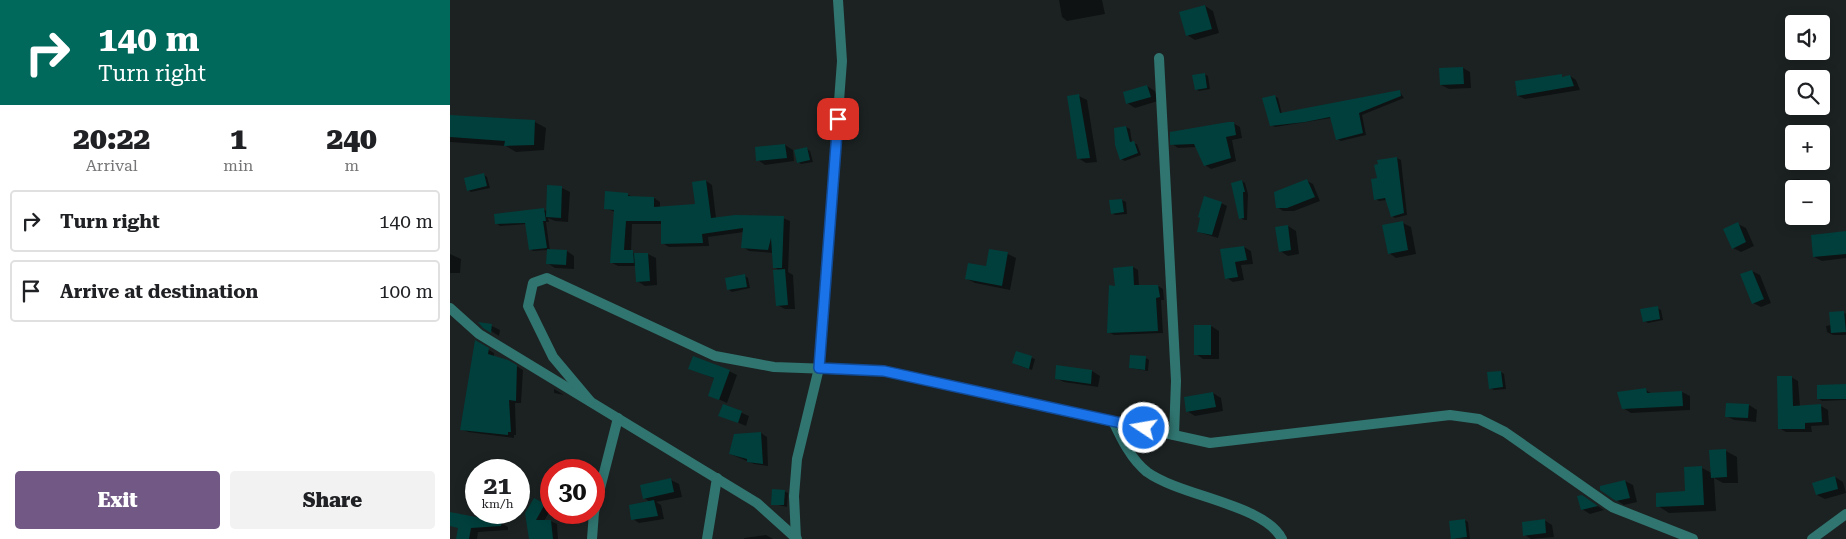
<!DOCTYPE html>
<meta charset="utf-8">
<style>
body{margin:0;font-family:"Roboto Serif",serif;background:#f2f2f2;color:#202124;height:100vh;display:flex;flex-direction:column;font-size:19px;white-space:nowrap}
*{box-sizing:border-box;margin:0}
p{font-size:16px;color:#757577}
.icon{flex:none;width:28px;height:28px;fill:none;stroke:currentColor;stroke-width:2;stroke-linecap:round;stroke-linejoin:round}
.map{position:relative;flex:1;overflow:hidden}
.details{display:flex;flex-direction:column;background:#fff;width:450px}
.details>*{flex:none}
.guide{background:#00695c;color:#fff;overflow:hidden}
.buttons{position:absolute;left:1335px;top:15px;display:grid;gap:10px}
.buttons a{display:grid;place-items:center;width:45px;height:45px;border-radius:5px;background:#fff;box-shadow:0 2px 12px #0003;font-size:25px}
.speed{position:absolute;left:15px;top:459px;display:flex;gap:10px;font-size:25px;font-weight:700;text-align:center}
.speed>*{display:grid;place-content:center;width:65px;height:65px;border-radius:50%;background:#fff;box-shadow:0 2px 12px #0003;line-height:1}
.speed small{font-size:12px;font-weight:400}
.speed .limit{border:8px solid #d22;background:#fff;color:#111}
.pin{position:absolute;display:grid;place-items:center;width:42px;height:42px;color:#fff;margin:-21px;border-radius:10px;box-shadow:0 2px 8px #0006}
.me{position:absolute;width:55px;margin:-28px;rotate:282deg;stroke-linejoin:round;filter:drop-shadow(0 0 4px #0008)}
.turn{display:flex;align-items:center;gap:18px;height:105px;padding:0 15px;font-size:22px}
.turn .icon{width:65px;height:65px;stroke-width:2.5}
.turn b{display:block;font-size:35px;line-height:42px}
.eta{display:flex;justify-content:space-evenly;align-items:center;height:85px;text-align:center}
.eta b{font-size:30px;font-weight:800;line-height:35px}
.primary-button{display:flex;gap:10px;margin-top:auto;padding:10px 15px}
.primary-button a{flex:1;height:58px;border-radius:5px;background:#725884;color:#fff;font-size:20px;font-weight:800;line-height:58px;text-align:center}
.primary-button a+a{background:#f2f2f2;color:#202124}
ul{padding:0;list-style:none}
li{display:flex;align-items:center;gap:15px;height:62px;margin:0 10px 8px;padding:0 5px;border:2px solid #e0e0e0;border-radius:5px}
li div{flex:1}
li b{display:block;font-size:19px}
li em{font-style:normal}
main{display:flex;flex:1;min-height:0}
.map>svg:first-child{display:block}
.shadow{fill:#0007}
.building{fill:#013f3c}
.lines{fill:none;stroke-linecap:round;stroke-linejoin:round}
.street{stroke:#307570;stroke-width:10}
.route-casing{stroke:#114b97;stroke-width:12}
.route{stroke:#1a73e8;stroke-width:9}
</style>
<main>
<section class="details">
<div class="guide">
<div class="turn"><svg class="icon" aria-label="right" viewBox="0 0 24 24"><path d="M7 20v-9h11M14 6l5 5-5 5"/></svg><div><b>140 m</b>Turn right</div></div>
</div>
<div class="eta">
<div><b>20:22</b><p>Arrival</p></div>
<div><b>1</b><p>min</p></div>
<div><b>240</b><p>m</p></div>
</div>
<ul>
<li><svg class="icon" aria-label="right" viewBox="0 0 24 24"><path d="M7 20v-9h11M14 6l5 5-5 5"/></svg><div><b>Turn right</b></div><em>140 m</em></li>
<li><svg class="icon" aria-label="arrive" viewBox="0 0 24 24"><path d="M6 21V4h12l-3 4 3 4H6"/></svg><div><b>Arrive at destination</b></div><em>100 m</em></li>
</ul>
<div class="primary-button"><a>Exit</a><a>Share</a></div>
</section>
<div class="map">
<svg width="1396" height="539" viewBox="0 0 1396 539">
<rect width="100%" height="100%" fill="#1c2222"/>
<!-- shadow -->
<g class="shadow">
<polygon points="609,0 652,0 655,14 617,21 612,17"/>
<polygon points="755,6 763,11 769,33 745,40 737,35"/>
<polygon points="1013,68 1020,72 1021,88 999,89 991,85"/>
<polygon points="754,74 758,76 760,89 749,91 746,89"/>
<polygon points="1120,76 1126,80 1130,90 1075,99 1068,96 1066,83"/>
<polygon points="697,86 705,91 708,101 685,108 677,103"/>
<polygon points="949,91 954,98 912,115 916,135 891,141 887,139 881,118 825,127 821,125 824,96 828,98 832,114"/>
<polygon points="629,96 637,100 647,162 636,163 628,158"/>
<polygon points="0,116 85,122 96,128 94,150 66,152 56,146 0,142"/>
<polygon points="783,123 790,127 792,138 782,140 786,161 761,169 755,165 747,147 728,148 722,144"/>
<polygon points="676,127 680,129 682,143 687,144 691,155 675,161 671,159 665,129"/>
<polygon points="335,145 343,150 344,161 315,165 308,160"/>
<polygon points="357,149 360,151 363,162 351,164 348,162"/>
<polygon points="947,158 951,160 957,215 945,218 942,216 937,200 929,201 926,199 928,179"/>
<polygon points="34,175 37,177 40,188 21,192 18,190"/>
<polygon points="1349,179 1352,181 1353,189 1344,189 1344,198 1342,199 1338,196 1336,180"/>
<polygon points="256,181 262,185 266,218 333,218 340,221 338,272 343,275 345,309 335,309 327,305 330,271 324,267 323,253 299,251 293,247 294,232 258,237 259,246 219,247 212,243 212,224 182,224 181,252 188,254 198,254 206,258 207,285 195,286 187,281 186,266 168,266 162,263 165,212 155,208 177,194 183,197 204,198 210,202 210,208 246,205"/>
<polygon points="792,181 795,183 798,194 797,220 794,220 790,218"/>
<polygon points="857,181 863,184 870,201 844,211 833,211 827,207"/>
<polygon points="98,187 112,188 120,192 118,222 105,221 98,218 99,222 96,222 100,251 117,251 124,256 124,269 105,268 97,263 98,250 83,251 80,249 77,224 50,226 46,223 94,210 97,211"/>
<polygon points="672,200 676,202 677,214 665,215 662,213"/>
<polygon points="771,203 777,206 768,238 748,232 751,218"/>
<polygon points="953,223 961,227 966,254 946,258 939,253"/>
<polygon points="1288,224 1296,228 1304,246 1291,252 1283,248"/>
<polygon points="838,226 846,231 849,254 838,256 830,251"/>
<polygon points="1396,232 1396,258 1372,261 1364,257"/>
<polygon points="794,247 801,251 803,264 791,265 794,280 783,282 777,278 772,250"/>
<polygon points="540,250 558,254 566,258 560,290 525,283 517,279 537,267"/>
<polygon points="0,254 11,259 10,273 0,273"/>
<polygon points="683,267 688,270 689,286 708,286 713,289 714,300 711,300 713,333 664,335 658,332 667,287"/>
<polygon points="1302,271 1310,275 1321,303 1311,307 1303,303"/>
<polygon points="295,276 298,278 300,288 282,292 279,290"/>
<polygon points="1207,308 1211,310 1213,320 1198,323 1194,321"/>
<polygon points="1394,313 1396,314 1396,335 1383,335 1377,332 1376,326 1381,325"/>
<polygon points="30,324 42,326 50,330 49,336"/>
<polygon points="761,326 769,331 769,359 753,359 746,354"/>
<polygon points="26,342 44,353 44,357 58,361 73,370 71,403 65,403 66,435 64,435 64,438 18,432 12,429"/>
<polygon points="566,352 585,359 582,370 567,365"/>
<polygon points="696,358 699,360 698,371 680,368"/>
<polygon points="240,368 279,371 287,375 277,403 259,395 265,379"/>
<polygon points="642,371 650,376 648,387 614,382 606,378"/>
<polygon points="1051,372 1054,374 1056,389 1044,390 1040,388"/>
<polygon points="1341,377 1348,381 1350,407 1371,406 1378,410 1379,425 1361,426 1362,432 1336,432 1329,428"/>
<polygon points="1396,385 1396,400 1372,401 1369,399"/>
<polygon points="104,389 106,390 114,395 104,393"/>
<polygon points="1196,390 1202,394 1232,392 1240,396 1240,410 1181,413 1173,408"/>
<polygon points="763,393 771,398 773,411 745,416 737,411"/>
<polygon points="273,405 299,416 296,426 270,415"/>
<polygon points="1299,405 1307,410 1306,422 1284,420 1276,416"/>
<polygon points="311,433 317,437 318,466 304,464 280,454"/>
<polygon points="1276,451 1287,457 1288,483 1273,483 1264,478 1266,511 1219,513 1208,506 1236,493 1235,468 1252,468 1262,473"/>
<polygon points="1385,477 1393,482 1396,493 1375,499 1367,495"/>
<polygon points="221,480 229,484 232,497 206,502 211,505 214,519 189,523 183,519 200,502 194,498"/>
<polygon points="1175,481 1183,485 1187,502 1174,505 1166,500"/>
<polygon points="334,491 338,493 337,507 323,504"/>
<polygon points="1132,496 1140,501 1154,510 1140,514 1132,509"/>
<polygon points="84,499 101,509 94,521 101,521 107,524 108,539 81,539"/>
<polygon points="12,515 51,523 58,527 58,530 28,532 27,539 7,539"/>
<polygon points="1015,520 1018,522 1020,539 1003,538"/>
<polygon points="1094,520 1102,525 1104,537 1081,539 1075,535"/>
<polygon points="316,535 323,539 294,539 294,538"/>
</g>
<!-- building -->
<g class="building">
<polygon points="755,5 762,29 736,36 729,12"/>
<polygon points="1013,67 1014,84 990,85 989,68"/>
<polygon points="755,73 757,88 745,90 742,75"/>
<polygon points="1112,74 1112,77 1120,75 1124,86 1067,96 1065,81"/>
<polygon points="697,85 701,97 676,104 673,92"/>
<polygon points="950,90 951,96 909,113 913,133 886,140 880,117 855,122 820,126 812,98 825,95 830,113"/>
<polygon points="629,94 640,158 627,159 617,96"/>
<polygon points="0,115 85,120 84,145 54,146 55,141 0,137"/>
<polygon points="778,122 784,122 786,135 776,137 781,158 754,166 744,144 720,145 720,132"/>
<polygon points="676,126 680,142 684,141 688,153 670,160 665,145 664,128"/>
<polygon points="335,144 337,158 306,161 305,147"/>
<polygon points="357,147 360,160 347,163 344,150"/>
<polygon points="947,157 954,213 941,217 935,198 924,200 921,179 927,178 924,165 928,164 927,160"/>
<polygon points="34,173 37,186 17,191 14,178"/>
<polygon points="857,179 865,197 837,208 826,208 824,192"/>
<polygon points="256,180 261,218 285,215 334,216 332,268 323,268 321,238 318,250 291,248 293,228 252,234 253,243 211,244 211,221 176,221 174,250 183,250 184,263 160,263 164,210 154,209 155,191 178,193 178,196 204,197 204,207 245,204 242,182"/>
<polygon points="792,180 795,192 793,192 794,218 789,219 781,183"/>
<polygon points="97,185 112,186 111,218 96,217"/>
<polygon points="754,196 772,202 762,235 747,232 750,218 748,217"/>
<polygon points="672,199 674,212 661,214 659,200"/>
<polygon points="94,208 96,221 93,221 97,248 79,250 75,223 45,224 44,214"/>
<polygon points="953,221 958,250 938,254 932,225"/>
<polygon points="1288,222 1296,242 1282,249 1273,229"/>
<polygon points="838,225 841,250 829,252 825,227"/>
<polygon points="1396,231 1396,254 1363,257 1361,235"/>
<polygon points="794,246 797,260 785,262 788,277 775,279 770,249"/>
<polygon points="97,249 117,250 116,265 96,264"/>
<polygon points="539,249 558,252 552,286 515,279 518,263 536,266"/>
<polygon points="184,253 198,253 200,281 186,282"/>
<polygon points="683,266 684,285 708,285 710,297 706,298 708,331 657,333 659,285 665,286 663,268"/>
<polygon points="335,269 338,305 326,306 323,270"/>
<polygon points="1302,270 1314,299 1302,304 1290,274"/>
<polygon points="295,274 297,287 277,290 275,278"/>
<polygon points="1208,306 1210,319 1193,322 1190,309"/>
<polygon points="1394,311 1396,332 1381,333 1379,312"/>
<polygon points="28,322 42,324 41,333 33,328"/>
<rect x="744" y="325" width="17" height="30"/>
<polygon points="25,340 39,348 38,354 58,360 67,365 66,401 59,400 61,432 58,432 58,435 10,430"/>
<polygon points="566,351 582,356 579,369 562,363"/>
<polygon points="680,355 696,356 695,370 679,368"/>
<polygon points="243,356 280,370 269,400 258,396 264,378 238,369"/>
<polygon points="606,365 642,370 641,384 605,379"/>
<polygon points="1051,371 1053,387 1039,389 1037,372"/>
<polygon points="1327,376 1342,376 1343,406 1371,404 1372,422 1355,423 1355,429 1328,429"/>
<polygon points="1396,384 1396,399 1367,399 1367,385"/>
<polygon points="1196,388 1197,393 1232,391 1233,406 1172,409 1167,392"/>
<polygon points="763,392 766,407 736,412 734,397"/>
<polygon points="1276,403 1299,404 1298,418 1275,417"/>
<polygon points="273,404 292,411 288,423 268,416"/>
<polygon points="311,432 313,464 297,462 297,459 279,454 284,434"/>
<polygon points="1276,449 1277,477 1261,478 1259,450"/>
<polygon points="1252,466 1254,505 1206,507 1206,493 1235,491 1234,467"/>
<polygon points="1385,476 1388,489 1366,495 1362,483"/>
<polygon points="221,478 224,492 193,499 190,485"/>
<polygon points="1175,480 1180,498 1166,501 1150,490 1150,486"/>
<polygon points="322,489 335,490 334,505 321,505"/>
<polygon points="1132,495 1148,506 1131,510 1127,496"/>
<polygon points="84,498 95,504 86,520 101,520 103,539 79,539 75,513"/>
<polygon points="204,500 208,516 181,520 179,505"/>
<polygon points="0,512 52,522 51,526 21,528 19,539 6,539 8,528 0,526"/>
<polygon points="1015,519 1017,537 1001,539 999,521"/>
<polygon points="1095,519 1096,533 1073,536 1072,522"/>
</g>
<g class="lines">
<!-- street -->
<g class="street">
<polyline points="709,58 726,381 724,435"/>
<polyline points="0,308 29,334 307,503 347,539"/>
<polyline points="140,401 103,357 78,306 83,283 97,278 265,356 324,367 434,371 760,443 1000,415 1029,419 1055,432 1162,507 1243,539"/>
<path d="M663,421C672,440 681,459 697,472C732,497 814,504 832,539"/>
<polyline points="144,512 168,418"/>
<polyline points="346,538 344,496 347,459 369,368 392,61 388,0"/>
<polyline points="142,539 144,512"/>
<polyline points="257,539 267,478"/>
<polyline points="1362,539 1396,514"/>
</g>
</g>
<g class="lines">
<defs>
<polyline id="route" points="388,119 369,368 434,371 694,428"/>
</defs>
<!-- route casing -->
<use href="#route" class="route-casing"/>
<!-- route -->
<use href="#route" class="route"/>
</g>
</svg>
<div class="buttons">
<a><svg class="icon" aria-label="sound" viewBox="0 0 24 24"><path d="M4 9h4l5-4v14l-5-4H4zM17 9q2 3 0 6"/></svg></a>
<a><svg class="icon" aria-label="search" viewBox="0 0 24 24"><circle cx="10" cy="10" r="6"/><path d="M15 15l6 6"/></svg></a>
<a>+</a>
<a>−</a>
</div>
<div class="speed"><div>21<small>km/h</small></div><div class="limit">30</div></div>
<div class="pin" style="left:388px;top:119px;background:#d93025"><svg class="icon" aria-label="arrive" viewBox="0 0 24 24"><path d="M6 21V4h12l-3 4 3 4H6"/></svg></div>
<svg class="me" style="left:694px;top:428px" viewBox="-20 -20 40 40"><circle r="17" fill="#1a73e8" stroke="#fff" stroke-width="3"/><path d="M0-11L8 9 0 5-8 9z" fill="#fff"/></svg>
</div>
</main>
